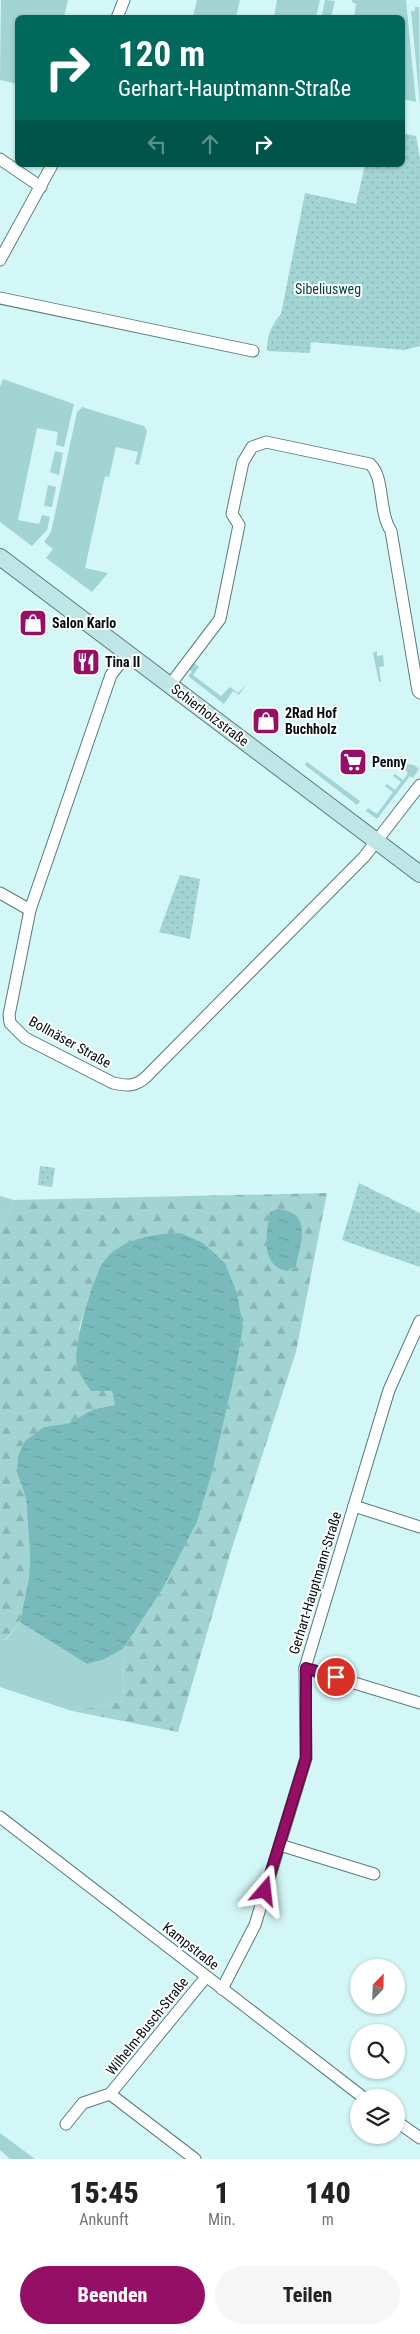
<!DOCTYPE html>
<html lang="de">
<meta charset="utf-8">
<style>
body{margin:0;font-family:"Roboto Condensed",sans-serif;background:#f6f6f6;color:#222;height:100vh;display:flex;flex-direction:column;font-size:19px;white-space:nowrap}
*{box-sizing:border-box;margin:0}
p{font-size:16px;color:#767676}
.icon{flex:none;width:28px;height:28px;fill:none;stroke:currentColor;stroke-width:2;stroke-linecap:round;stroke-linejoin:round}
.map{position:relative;height:2159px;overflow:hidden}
.side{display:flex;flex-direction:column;background:#fff;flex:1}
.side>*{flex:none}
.banner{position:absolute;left:15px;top:15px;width:390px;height:152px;border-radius:8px;box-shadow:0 1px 4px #0004;background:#00695c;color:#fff;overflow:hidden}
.needle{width:32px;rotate:23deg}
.fabs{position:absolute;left:350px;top:1959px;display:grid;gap:10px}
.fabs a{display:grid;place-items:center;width:55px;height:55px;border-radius:50%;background:#fff;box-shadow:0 1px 4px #0004;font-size:25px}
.pin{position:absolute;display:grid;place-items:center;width:42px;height:42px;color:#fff;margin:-21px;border:2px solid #fff;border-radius:50%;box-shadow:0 1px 5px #0007}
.me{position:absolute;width:55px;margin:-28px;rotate:17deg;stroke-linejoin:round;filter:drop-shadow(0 0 4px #0008)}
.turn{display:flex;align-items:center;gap:18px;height:105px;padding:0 20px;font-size:22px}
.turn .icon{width:65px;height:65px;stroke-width:2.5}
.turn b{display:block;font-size:35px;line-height:42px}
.lanes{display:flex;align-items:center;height:48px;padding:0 20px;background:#0003;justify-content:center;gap:25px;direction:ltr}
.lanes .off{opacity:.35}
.eta{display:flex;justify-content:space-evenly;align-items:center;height:85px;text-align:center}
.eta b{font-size:30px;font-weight:800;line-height:35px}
.cta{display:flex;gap:10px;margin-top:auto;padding:10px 20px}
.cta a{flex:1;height:58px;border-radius:30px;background:#950f67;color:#fff;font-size:20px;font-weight:800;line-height:58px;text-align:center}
.cta a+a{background:#f6f6f6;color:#222}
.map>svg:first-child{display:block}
.green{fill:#a3d4d4}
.forest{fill:url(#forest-firs)}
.park{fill:url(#park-dots)}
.water{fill:url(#water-ripples)}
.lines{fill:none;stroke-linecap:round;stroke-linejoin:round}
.street-casing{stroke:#5b7a7b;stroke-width:13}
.secondary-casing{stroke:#5b7a7b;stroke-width:18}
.street{stroke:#fff;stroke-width:11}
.secondary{stroke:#bfe6e7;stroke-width:16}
.route-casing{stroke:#610a43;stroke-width:12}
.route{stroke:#950f67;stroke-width:9}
.labels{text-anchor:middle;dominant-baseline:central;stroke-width:4;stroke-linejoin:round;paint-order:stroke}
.park-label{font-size:14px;fill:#034445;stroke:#fff}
.poi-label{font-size:14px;font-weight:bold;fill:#030e0e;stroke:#fff;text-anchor:start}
.street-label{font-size:14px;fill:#030e0e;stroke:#fff}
</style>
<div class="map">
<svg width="420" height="2159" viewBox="0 0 420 2159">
<defs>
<pattern id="forest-firs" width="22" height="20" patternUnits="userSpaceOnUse" patternTransform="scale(1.25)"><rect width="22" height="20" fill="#a3d4d4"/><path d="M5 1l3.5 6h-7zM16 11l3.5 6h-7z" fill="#8bb5b5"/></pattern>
<pattern id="park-dots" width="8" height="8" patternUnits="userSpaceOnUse" patternTransform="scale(1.25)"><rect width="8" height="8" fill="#a3d4d4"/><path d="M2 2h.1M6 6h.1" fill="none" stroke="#8bb5b5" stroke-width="1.8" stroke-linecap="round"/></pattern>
<pattern id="water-ripples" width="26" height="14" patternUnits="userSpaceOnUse" patternTransform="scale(1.25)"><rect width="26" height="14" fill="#79bbbc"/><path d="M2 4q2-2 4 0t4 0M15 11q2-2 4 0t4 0" fill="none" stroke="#67a0a0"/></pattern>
</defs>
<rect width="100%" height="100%" fill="#d3f6f7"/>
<!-- green -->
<g class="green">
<polygon points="1,0 68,0 64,17 18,18 18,68 15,76 17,77 17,84 0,80"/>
<polygon points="197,0 240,0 236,17 193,17"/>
<polygon points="277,0 320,0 316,17 274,17"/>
<polygon points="325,0 335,1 331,17 322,15"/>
<polygon points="352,0 406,0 416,102 403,99 402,18 354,17 356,4 352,2"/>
<polygon points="415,7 419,7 420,104 411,11 415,11"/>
<polygon points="3,379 74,404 64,447 56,445 58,432 37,428 18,520 39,524 42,515 50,517 47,530 32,546 0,522 0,387"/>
<polygon points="82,407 144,426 147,431 139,465 135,464 138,452 116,447 109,477 105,476 85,568 108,573 92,592 46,558 53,549 44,542 51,532 77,412"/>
<polygon points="55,451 63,453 59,475 50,472"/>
<polygon points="48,485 56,487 52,507 44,506"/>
<polygon points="377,651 377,656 383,655 384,666 379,667 381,682 379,682 373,653"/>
<polygon points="194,663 199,667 193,675 221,696 230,687 238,693 246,685 239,695 233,691 224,704 188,676 192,672 189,669"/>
<polygon points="307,762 360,801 357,805 305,765"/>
<polygon points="407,764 414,765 419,769 413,778 410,776 377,819 366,811 368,808 377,814 393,792 385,786 387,784 395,790 401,782 393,776 395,774 403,780 408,773 403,768"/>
<polygon points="0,1196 14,1200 0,1232"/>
<polygon points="20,1622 52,1641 105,1659 123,1649 124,1701 72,1711 0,1687 0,1639 6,1640"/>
<polygon points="0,2133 35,2159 10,2159 0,2150"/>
</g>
<!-- forest -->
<polygon class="forest" points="327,1193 296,1352 231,1551 178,1732 72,1711 124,1701 123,1649 162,1590 197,1522 212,1473 237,1364 243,1327 107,1256 88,1299 79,1329 112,1391 115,1405 94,1409 69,1423 44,1427 17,1473 26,1498 30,1554 29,1577 20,1622 5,1640 0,1639 0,1232 14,1200"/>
<!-- park -->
<g class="park">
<path d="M403,133L416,136L420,160V346L404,350L311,342L310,353L269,351L267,350C267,334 272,325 281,314L305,193L356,204L365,165H402Z"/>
<polygon points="180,875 200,879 190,939 159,932"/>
<polygon points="40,1166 55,1168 52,1187 38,1185"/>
<polygon points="359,1183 420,1213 420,1267 342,1240"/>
</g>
<!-- water -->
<g class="water">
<path d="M278,1209C312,1213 302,1240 296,1265L287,1271C260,1266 266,1233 270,1212Z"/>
<path d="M181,1233L203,1243L225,1263L237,1293L243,1327L237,1364L212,1473L197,1522L162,1590L123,1649L105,1659L87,1664L20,1622L29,1577L30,1554L26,1498L17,1473L18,1456L25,1441L44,1427L69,1423L94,1409L115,1405L112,1391H91C87,1384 79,1375 77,1367C72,1347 94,1268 109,1255C130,1237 154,1234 181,1233Z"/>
</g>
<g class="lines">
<defs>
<g id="street">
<polyline points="117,18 124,0"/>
<polyline points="0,159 41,187"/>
<polyline points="0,260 52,165"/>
<polyline points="0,298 253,351"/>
<path d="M128,653L111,675L30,910L9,1015L10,1023L25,1038L113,1083C127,1086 135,1087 146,1077L364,857L420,785"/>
<path d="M170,685L220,619L239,525L232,514L243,462L252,447L266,442L370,464C385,478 378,511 391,531L418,691L420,693"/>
<polyline points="0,893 30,910"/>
<polyline points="354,1506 420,1527"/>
<polyline points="305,1668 420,1703"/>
<polyline points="0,1817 364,2098"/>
<polyline points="280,1845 374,1874"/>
<polyline points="222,1989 255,1925 306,1758 305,1668 389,1390 420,1321"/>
<polyline points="110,2094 195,2159"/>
<polyline points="396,2121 420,2138"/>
<polyline points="66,2124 83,2103 110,2094 206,1977"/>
</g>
<polyline id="secondary" points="0,557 420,874"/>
</defs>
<!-- street casing -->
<use href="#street" class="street-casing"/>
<!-- secondary casing -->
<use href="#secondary" class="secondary-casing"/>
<!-- street -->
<use href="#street" class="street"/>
<!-- secondary -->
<use href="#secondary" class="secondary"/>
</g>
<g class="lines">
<defs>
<polyline id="route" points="265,1891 306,1758 306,1668 336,1677"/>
</defs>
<!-- route casing -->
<use href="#route" class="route-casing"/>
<!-- route -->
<use href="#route" class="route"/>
</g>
<!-- icons -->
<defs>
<symbol id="shop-square" viewBox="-11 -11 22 22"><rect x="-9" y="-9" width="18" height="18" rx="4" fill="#950f67" stroke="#fff"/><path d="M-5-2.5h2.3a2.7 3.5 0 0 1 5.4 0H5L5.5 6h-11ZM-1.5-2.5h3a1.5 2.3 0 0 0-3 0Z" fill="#fff"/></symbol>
<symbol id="restaurant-square" viewBox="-11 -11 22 22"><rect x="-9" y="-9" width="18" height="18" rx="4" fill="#950f67" stroke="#fff"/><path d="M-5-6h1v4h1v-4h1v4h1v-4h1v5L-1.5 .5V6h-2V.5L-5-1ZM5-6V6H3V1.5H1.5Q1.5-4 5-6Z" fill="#fff"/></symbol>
<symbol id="supermarket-square" viewBox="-11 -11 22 22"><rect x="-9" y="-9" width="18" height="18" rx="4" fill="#950f67" stroke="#fff"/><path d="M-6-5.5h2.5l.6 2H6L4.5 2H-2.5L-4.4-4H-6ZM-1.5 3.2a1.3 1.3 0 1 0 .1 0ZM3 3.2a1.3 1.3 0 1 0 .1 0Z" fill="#fff"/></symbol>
</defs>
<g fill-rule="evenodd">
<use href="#shop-square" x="17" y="607" width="32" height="32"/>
<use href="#restaurant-square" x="70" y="646" width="32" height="32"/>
<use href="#shop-square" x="250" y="705" width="32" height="32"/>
<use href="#supermarket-square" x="337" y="746" width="32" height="32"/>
</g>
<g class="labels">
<!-- park labels -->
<g class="park-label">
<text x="328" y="289">Sibeliusweg</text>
</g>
<!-- poi labels -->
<g class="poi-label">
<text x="52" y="623">Salon Karlo</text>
<text x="105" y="662">Tina II</text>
<text x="285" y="713">2Rad Hof<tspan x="285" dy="16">Buchholz</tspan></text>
<text x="372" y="762">Penny</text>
</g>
<!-- street labels -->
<g class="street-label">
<text transform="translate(210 715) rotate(37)">Schierholzstraße</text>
<text transform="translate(70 1042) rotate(29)">Bollnäser Straße</text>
<text transform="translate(315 1583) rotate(-73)">Gerhart-Hauptmann-Straße</text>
<text transform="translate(191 1946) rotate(38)">Kampstraße</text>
<text transform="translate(147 2026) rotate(-51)">Wilhelm-Busch-Straße</text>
</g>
</g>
</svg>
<div class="fabs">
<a><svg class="needle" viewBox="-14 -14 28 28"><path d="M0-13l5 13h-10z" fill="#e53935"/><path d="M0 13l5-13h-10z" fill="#767676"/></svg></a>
<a><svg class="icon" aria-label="search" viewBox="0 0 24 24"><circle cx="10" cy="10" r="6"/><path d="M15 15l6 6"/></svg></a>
<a><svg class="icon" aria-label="layers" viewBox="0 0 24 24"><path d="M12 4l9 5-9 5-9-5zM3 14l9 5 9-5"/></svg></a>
</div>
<div class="pin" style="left:336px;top:1677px;background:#d93025"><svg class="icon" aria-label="arrive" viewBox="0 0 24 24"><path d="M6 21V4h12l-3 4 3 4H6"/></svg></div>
<svg class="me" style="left:265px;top:1891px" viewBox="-20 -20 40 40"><path d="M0-17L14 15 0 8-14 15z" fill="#950f67" stroke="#fff" stroke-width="4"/></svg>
<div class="banner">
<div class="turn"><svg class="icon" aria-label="right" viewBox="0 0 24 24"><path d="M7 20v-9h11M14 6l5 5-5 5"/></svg><div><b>120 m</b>Gerhart-Hauptmann-Straße</div></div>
<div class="lanes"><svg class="icon off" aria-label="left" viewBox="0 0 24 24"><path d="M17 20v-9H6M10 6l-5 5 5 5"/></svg><svg class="icon off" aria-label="ahead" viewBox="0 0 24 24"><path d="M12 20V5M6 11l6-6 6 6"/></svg><svg class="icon" aria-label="right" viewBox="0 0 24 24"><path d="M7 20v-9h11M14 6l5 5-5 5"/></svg></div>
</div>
</div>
<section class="side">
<div class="eta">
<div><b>15:45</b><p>Ankunft</p></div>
<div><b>1</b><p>Min.</p></div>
<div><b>140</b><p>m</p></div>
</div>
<div class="cta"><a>Beenden</a><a>Teilen</a></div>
</section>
